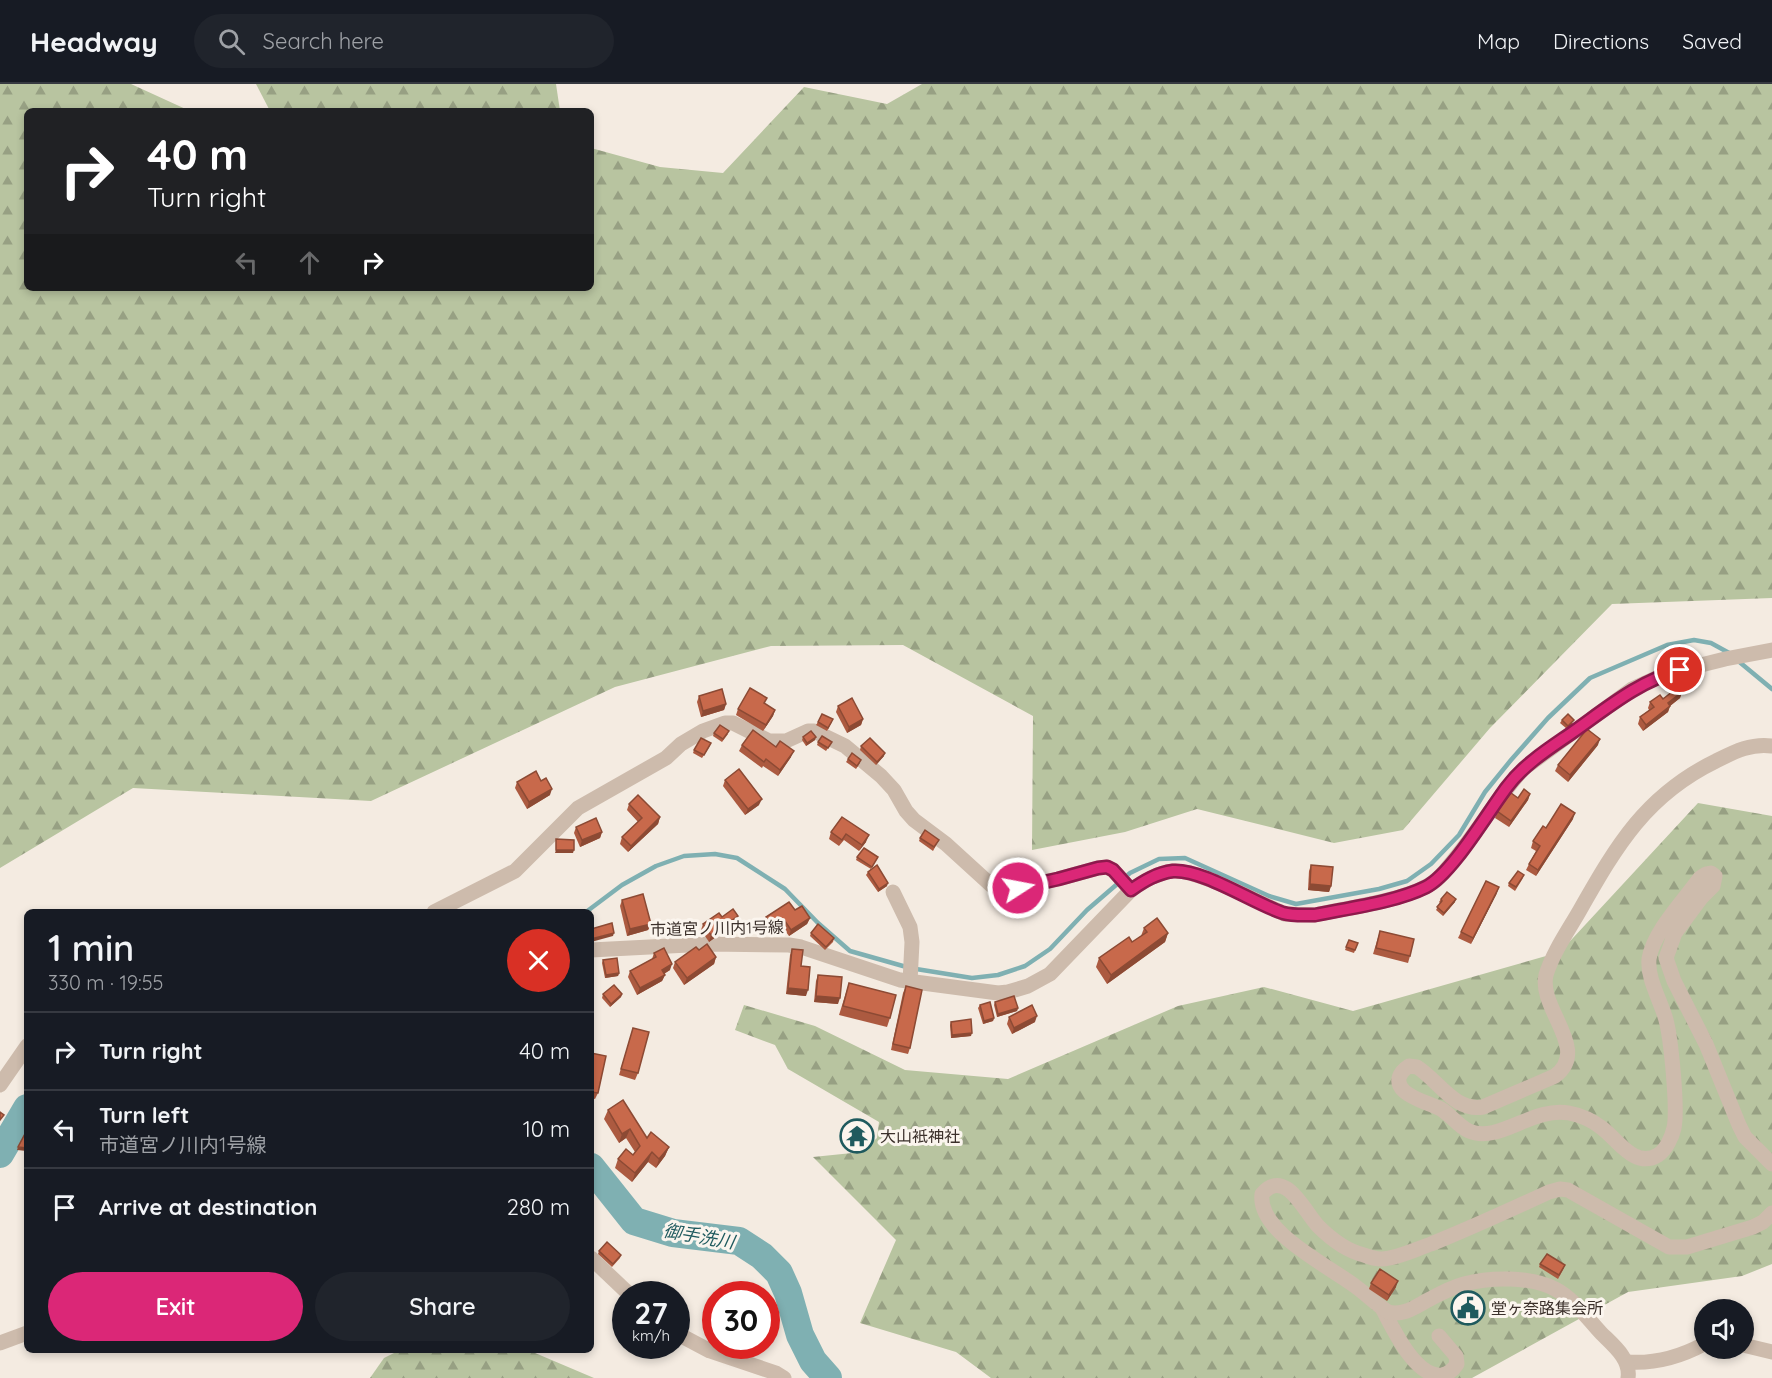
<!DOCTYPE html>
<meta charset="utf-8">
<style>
body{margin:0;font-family:Quicksand,"Noto Sans JP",sans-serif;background:#20242c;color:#f1f3f6;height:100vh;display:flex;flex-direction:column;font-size:22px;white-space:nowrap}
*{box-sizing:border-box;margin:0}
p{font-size:20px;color:#9ea1a6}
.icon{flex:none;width:33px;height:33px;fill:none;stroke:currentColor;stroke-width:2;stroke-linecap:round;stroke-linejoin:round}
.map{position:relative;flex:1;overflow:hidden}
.drawer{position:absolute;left:24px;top:825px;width:570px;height:444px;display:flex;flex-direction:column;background:#171b24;border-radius:9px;box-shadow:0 3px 9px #0003}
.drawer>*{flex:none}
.top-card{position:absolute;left:24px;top:24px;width:570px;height:183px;border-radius:9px;box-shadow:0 3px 9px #0003;background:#202124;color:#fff;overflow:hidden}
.tools{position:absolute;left:1694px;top:1215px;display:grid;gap:12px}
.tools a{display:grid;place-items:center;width:60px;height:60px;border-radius:50%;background:#171b24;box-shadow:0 3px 9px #0003;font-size:30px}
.speed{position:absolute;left:612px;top:1197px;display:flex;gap:12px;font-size:30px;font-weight:700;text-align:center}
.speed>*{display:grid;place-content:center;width:78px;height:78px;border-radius:50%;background:#171b24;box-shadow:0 3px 9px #0003;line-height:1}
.speed small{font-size:15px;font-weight:400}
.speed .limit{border:9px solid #d22;background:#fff;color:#111}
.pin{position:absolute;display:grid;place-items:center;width:51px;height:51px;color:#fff;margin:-26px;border:3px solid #fff;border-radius:50%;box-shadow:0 2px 6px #0007}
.me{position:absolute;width:66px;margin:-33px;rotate:79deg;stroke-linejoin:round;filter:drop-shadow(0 0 4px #0008)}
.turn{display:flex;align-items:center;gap:21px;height:126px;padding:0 24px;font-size:27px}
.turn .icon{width:78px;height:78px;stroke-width:2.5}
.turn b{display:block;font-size:42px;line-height:51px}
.lanes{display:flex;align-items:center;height:57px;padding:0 24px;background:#0003;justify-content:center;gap:30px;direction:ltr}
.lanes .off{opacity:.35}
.round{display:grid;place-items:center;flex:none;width:63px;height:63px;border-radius:32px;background:#20242c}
.overview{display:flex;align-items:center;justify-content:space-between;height:102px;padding:0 24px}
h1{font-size:36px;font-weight:600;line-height:45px}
.cta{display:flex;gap:12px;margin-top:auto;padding:12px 24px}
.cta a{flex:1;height:69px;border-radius:36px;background:#db2777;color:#fff;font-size:24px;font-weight:600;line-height:69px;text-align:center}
.cta a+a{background:#20242c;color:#f1f3f6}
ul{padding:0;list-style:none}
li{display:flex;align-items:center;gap:18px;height:78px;padding:0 24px;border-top:2px solid #363941}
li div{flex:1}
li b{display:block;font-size:22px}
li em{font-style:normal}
header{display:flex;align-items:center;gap:36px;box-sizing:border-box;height:84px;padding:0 30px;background:#171b24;border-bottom:2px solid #363941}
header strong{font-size:28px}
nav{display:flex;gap:33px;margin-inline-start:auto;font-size:21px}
.search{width:420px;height:54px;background:#20242c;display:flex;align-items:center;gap:15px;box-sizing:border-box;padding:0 21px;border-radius:33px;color:#9ea1a6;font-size:22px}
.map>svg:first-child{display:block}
.forest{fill:url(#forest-firs)}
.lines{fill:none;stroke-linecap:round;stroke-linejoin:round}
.stream{stroke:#7fb0b2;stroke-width:4.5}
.river{stroke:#7fb0b2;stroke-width:28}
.minor{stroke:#cdbbac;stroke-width:15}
.wall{fill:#ac5a40}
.shaded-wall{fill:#8c4a34}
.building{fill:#c8694b;stroke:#8c4a34;stroke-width:1.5}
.route-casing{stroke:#8e194d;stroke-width:15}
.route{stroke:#db2777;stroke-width:10}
.labels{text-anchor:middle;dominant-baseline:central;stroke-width:6;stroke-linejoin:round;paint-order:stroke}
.street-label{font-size:16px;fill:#3b302b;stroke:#fbf5ee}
.poi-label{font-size:16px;fill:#3b302b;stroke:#fbf5ee;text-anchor:start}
.water-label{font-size:18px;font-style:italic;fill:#1f5a5e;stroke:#fbf5ee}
</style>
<header>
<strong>Headway</strong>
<div class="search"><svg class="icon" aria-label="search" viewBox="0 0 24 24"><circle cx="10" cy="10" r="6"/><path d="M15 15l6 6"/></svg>Search here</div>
<nav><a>Map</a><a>Directions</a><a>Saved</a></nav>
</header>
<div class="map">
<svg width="1772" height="1294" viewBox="0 0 1772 1294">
<defs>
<pattern id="forest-firs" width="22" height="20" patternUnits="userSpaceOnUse" patternTransform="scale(1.5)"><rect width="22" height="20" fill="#b8c4a0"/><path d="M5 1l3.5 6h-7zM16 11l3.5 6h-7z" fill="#97a083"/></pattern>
</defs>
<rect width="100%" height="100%" fill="#f4ebe1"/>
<!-- forest -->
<g class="forest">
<polygon points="0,0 131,0 190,27 27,27 27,204 591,204 591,64 660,83 723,89 804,3 887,20 922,0 1772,0 1772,514 1612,520 1490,644 1403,746 1334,759 1197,725 1125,748 1032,766 1033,632 903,561 771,562 615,603 371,717 133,704 0,784"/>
<polygon points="256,0 556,0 560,27 270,27"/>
<polygon points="1698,719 1772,732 1772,1180 1742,1192 1628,1208 1472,1294 991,1294 956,1268 860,1239 896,1156 813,1073 862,1068 877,1054 879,1038 788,985 775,961 735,946 744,921 815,942 905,986 1008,995 1178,922 1264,903 1353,927 1560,868"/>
<polygon points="400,1266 528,1266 594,1294 370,1294 384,1274"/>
</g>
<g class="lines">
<!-- stream -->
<g class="stream">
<polyline points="1737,576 1772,605"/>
<polyline points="586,828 622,801 656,782 684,772 715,770 737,774 785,805 818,839 850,867 910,884 972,894 998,891 1025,882 1050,865 1087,826 1130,789 1159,775 1185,774 1269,812 1296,820 1379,805 1407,797 1431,780 1459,751 1485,708 1511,676 1548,634 1590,594 1667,561 1694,556 1711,559 1731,570"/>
</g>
<!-- river -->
<g class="river">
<polyline points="0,1070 27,1024"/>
<polyline points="591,1083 634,1137 673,1149 739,1157 762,1172 779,1189 788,1209 800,1251 813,1277 828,1294"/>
</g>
<!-- minor -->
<g class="minor">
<path d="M1772,662C1751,659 1734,668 1716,677C1646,711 1617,761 1580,826C1568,847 1553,868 1546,891C1538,925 1591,965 1555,992L1483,1023C1455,1028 1439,997 1417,983L1409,982C1400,988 1394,997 1404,1007C1414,1016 1429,1019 1441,1025C1451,1031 1458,1042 1469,1047C1499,1060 1533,1022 1569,1029C1580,1031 1593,1037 1602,1044C1618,1056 1635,1085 1658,1071C1666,1066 1672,1053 1674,1044C1678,1025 1671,955 1666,936C1661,917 1647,895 1649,875C1653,848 1684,816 1700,794L1706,790L1711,789L1715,792L1713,802L1701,814L1675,849L1666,874L1674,897L1706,960L1739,1041L1745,1053L1772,1080"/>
<polyline points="893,808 910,843 912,858 910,898"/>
<polyline points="434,828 515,787 578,724 666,674 681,660 703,647 725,639 733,639 769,657 786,657 808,647 814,647 845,662 881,692 894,706 906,727 914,736 946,760 991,801 1000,804 1018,803 1058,795 1098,784 1107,783 1113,786 1131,806"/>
<path d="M591,866L708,860L789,861L801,863L900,896L998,909L1008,908L1028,902L1050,890L1131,806C1144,797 1157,789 1173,787C1198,785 1259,819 1285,830L1315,831C1347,824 1400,817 1427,802C1438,797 1446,786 1453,777C1478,747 1497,714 1523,685L1632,605L1665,590L1725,575L1772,566"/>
<polyline points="0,1001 27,962"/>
<polyline points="591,1174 629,1210"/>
<path d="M1382,1224C1393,1244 1415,1294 1442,1291C1449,1290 1453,1286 1457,1280L1456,1272L1439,1252"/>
<polyline points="676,1249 710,1267 776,1289 784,1294"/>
<polyline points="0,1259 27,1249"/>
<polyline points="1743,1261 1772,1268"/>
<path d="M1627,1278C1655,1280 1680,1273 1704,1260"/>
<path d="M1628,1294C1631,1275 1613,1261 1601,1249C1587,1234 1573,1214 1555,1205C1530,1192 1490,1193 1464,1200C1453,1203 1441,1209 1430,1215C1416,1222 1405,1232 1388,1228C1376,1220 1366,1210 1355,1202C1329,1182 1257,1148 1262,1110C1285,1083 1304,1127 1318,1142C1331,1155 1347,1167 1364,1171C1369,1173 1377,1175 1382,1175C1399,1174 1416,1165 1431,1160C1471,1144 1510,1126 1549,1108L1560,1105L1568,1106L1669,1163H1687L1753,1143L1763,1138L1772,1129"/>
</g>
</g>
<!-- wall -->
<g class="wall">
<polygon points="1682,608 1680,614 1670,622 1668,628 1643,647 1638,640 1640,633 1649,626 1648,624 1650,618"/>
<polygon points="699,612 726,620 724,626 701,633 697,618"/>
<polygon points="764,620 775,626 773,632 763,647 736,631 738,625"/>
<polygon points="838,622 863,635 861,641 847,649 836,628"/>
<polygon points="1562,636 1573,639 1567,645 1560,639"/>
<polygon points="818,638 832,638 827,647 816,641"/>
<polygon points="714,649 728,650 722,658 713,652"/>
<polygon points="803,653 815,656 806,662 802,656"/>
<polygon points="818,658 832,658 826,667 817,661"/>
<polygon points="742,661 776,663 791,673 778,692 763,682 762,684 739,667"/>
<polygon points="1598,661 1568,698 1555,687 1558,681"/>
<polygon points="710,662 702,674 693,669 694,666"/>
<polygon points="861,662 884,672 876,681 860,666"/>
<polygon points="848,675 860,679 856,685 846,678"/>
<polygon points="725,696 759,721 745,731 723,702"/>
<polygon points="517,698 550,711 527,725 515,704"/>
<polygon points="1530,710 1528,716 1509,743 1495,734 1497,727 1518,714"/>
<polygon points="629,720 660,733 658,740 628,768 620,760 622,753 638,738 627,726"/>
<polygon points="842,733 866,758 859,767 844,756 839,762 829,755 831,748"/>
<polygon points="1573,735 1536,792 1526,786 1529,780 1536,767 1531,764 1533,757 1546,744"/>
<polygon points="576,743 602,748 600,754 580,763 574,749"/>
<polygon points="920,754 939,756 933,767 919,757"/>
<polygon points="857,773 878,773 871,785 887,802 878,808 866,791 868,788 871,785 856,776"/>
<polygon points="1311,781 1331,802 1329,808 1308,806 1309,787"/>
<polygon points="1523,794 1515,807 1508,802 1509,799"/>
<polygon points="1497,809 1471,860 1458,854 1461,848"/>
<polygon points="1007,811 1032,821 1029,827 1007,831 1005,817"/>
<polygon points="1441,815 1455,818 1443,832 1436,826 1440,819 1439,818"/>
<polygon points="622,816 651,840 648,846 627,852 620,822"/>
<polygon points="795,826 810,834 807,840 789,852 783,844 772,851 764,839 766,833"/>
<polygon points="738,832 736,838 709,858 701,846 703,840 722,833"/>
<polygon points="1144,844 1168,849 1165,858 1107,900 1096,883 1099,874 1132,858 1141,852"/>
<polygon points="1380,847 1410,872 1408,879 1373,870"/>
<polygon points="811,849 834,854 833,858 825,866 810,852"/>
<polygon points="1349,856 1358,859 1354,869 1345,866"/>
<polygon points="792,865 801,882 806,912 786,910 790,871"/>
<polygon points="699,866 716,873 714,880 684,901 673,884 675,878"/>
<polygon points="654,869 670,886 664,890 665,891 662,897 637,911 628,893 630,887 652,875"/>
<polygon points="603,876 619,889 618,892 605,894 602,879"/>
<polygon points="818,891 838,920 814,918 816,897"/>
<polygon points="849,899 890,934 887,943 839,931"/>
<polygon points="906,902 910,964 908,970 891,966 903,909"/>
<polygon points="603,910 622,910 621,913 610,923 602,914"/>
<polygon points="995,918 1018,924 1017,927 997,933 994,921"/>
<polygon points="980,921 994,934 993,937 983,940 978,924"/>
<polygon points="1009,933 1035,938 1012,950 1007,940"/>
<polygon points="951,938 971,952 951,954 950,941"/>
<polygon points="633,944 638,989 635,996 619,991"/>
<polygon points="591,969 598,1009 595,1015 591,1014"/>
<polygon points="608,1026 647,1054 669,1063 665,1072 656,1084 648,1078 632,1098 615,1084 618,1075 633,1071 635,1068 626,1054 619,1059 604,1035"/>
<polygon points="599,1167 621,1171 620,1174 612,1183 598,1170"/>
<polygon points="1540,1180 1564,1184 1558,1195 1539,1183"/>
<polygon points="1371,1199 1396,1203 1387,1217 1369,1205"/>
</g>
<!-- shaded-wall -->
<g class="shaded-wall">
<polygon points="1682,608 1680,614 1670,622 1668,628 1643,647 1646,641 1668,619"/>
<polygon points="726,620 724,626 701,633 703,627"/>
<polygon points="775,626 773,632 763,647 766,641"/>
<polygon points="863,635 861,641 847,649 849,643"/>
<polygon points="816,653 815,656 806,662 807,659"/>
<polygon points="1600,655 1598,661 1568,698 1570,691"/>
<polygon points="794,667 791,673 778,692 780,686"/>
<polygon points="885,669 884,672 876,681 877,678"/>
<polygon points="552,705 550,711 527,725 529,718"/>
<polygon points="1530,710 1528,716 1509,743 1511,737"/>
<polygon points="762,715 759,721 745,731 748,725"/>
<polygon points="1575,729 1573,735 1536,792 1538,786"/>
<polygon points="660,733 658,740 628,768 631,762"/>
<polygon points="602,748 600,754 580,763 582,756"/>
<polygon points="869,751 866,758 859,767 862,761"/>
<polygon points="556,766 574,766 573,769 555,769"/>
<polygon points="888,799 887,802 878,808 879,805"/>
<polygon points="1310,800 1331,802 1329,808 1308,806"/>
<polygon points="1499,803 1497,809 1471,860 1473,854"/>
<polygon points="1456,815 1455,818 1443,832 1444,829"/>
<polygon points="1032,821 1029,827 1007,831 1009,825"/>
<polygon points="738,832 736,838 709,858 711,851"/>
<polygon points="810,834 807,840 789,852 791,846"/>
<polygon points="785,837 783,844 772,851 774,845"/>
<polygon points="651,840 648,846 627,852 630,845"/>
<polygon points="614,849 613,852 591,858 591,855"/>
<polygon points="1168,849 1165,858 1107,900 1111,891"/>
<polygon points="716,873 714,880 684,901 687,894"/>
<polygon points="672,880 670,886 660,892 662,886"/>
<polygon points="619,889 618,892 605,894 606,891"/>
<polygon points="665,891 662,897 637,911 640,904"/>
<polygon points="788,904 808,906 806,912 786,910"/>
<polygon points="622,910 621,913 610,923 611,920"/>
<polygon points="816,912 840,914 838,920 814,918"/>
<polygon points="1018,924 1017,927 997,933 998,930"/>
<polygon points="1037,932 1035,938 1012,950 1014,944"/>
<polygon points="994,934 993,937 983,940 984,937"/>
<polygon points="972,949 971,952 951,954 952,951"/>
<polygon points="630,1045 626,1054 619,1059 622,1050"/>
<polygon points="18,1063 27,1064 27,1067 17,1066"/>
<polygon points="669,1063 665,1072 656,1084 659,1075"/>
<polygon points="652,1068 648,1078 632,1098 635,1089"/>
<polygon points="1398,1197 1396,1203 1387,1217 1389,1211"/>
</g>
<!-- building -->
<g class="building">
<polygon points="1678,603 1682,608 1668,619 1670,622 1646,641 1640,633 1654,623 1650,618 1660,611 1663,615"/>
<polygon points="750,604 767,614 764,619 775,626 766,641 738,625"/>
<polygon points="722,605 726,620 703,627 699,612"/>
<polygon points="852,614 863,635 849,643 838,622"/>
<polygon points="822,630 833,635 828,644 818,638"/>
<polygon points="1568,630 1574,636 1568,642 1562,636"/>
<polygon points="720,641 729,647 723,655 714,649"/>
<polygon points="1587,645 1600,655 1570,691 1558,681"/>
<polygon points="753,646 776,663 780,657 794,667 780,686 766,675 764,678 742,661"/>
<polygon points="811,647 816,653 807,659 803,653"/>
<polygon points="822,652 832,658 828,664 818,658"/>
<polygon points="701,654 711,659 704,671 694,666"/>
<polygon points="870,654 885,669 877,678 861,662"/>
<polygon points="852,669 861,676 857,682 848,675"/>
<polygon points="739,685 762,715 748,725 725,696"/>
<polygon points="536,687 541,697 546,694 552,705 529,718 517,698"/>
<polygon points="1524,705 1530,710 1511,737 1497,727 1511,709 1518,714"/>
<polygon points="638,711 660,733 631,762 622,753 642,734 629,720"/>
<polygon points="1561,720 1575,729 1538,786 1529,780 1540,762 1533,757 1543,742 1546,744"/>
<polygon points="842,733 869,751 862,761 846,750 842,756 831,748"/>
<polygon points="596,734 602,748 582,756 576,743"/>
<polygon points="925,746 939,756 934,763 920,754"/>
<polygon points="556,755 574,756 574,766 556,766"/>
<polygon points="864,764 878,773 872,783 857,773"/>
<polygon points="877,781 888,799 879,805 868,788"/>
<polygon points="1311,781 1333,783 1331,802 1310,800"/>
<polygon points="1518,787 1524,791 1516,803 1509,799"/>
<polygon points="1486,797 1499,803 1473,854 1461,848"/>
<polygon points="1029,807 1032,821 1009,825 1007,811"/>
<polygon points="1447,808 1456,815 1444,829 1437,823 1442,817 1441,815"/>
<polygon points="643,810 651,840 630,845 622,816"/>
<polygon points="789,818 795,826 802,822 810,834 791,846 785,837 774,845 766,833"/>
<polygon points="733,825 738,832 711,851 703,840 719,829 722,833"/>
<polygon points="1157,834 1168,849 1111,891 1099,874 1129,853 1132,858 1147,848 1144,844"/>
<polygon points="612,839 614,849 591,855 591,845"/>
<polygon points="818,840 834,854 826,863 811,849"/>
<polygon points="1380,847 1414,855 1410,872 1376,864"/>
<polygon points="1349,856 1358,859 1355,866 1346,863"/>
<polygon points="707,860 716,873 687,894 675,878 696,863 699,866"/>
<polygon points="664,864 672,880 662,886 665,891 640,904 630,887 656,873 654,869"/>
<polygon points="792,865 803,866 801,882 810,883 808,906 788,904"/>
<polygon points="617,874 619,889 606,891 603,876"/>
<polygon points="818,891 842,893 840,914 816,912"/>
<polygon points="849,899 896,911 890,934 843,922"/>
<polygon points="614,901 622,910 611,920 603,910"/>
<polygon points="906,902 922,906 910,964 893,960"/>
<polygon points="1014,912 1018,924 998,930 995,918"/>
<polygon points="990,918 994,934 984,937 980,921"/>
<polygon points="1032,921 1037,932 1014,944 1009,933"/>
<polygon points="971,935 972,949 952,951 951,938"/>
<polygon points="633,944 649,948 638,989 621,985"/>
<polygon points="591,969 606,972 598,1009 591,1008"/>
<polygon points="623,1016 647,1054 651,1048 669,1063 659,1075 652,1068 635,1089 618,1075 626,1065 633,1071 640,1062 630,1045 622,1050 608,1026"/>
<polygon points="0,1028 4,1031 0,1036"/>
<polygon points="27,1046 27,1064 18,1063"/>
<polygon points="607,1158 621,1171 613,1180 599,1167"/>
<polygon points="1547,1170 1565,1181 1559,1191 1540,1180"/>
<polygon points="1380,1185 1398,1197 1389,1211 1371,1199"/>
</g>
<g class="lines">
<defs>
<path id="route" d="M1018,804L1058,795L1098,784L1107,783L1113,786L1131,806C1144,797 1157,789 1173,787C1203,785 1253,819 1283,829C1293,832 1305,831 1315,831C1349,824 1396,818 1426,803C1452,790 1488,728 1507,703C1524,680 1550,664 1573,648C1607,624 1639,597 1680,586"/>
</defs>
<!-- route casing -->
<use href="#route" class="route-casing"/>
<!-- route -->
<use href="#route" class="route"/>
</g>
<!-- icons -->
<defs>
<symbol id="temple-ring" viewBox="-11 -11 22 22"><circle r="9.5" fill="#fbf5ee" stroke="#1f5a5e" stroke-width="1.5"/><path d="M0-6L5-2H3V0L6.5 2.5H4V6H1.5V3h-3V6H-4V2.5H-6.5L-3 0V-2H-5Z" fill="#1f5a5e"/></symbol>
<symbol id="civic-ring" viewBox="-11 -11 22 22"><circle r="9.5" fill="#fbf5ee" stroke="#1f5a5e" stroke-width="1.5"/><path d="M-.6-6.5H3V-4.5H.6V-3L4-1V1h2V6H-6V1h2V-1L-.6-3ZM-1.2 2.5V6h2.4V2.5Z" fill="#1f5a5e"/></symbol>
</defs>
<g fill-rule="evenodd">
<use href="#temple-ring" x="838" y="1033" width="38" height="38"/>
<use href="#civic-ring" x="1449" y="1205" width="38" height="38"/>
</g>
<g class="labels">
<!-- street labels -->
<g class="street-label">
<text transform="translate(717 844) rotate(-1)">市道宮ノ川内1号線</text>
</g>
<!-- poi labels -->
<g class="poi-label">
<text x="880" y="1052">大山衹神社</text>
<text x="1491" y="1224">堂ヶ奈路集会所</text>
</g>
<!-- water labels -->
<g class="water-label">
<text transform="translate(699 1152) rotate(10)">御手洗川</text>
</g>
</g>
</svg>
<div class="tools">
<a><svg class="icon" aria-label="sound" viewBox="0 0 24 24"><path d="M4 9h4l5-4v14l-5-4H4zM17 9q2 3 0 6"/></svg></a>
</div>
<div class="speed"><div>27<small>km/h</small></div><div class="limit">30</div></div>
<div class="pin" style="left:1680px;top:586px;background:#d93025"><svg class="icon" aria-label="arrive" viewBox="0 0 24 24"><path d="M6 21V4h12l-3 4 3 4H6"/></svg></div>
<svg class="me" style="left:1018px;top:804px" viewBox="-20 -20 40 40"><circle r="17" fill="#db2777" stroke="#fff" stroke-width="3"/><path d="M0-11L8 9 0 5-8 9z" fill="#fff"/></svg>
<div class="top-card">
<div class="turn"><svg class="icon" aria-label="right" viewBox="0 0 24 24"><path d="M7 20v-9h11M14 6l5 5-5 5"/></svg><div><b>40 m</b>Turn right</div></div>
<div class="lanes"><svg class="icon off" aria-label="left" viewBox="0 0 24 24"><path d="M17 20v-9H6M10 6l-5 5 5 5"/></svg><svg class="icon off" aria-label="ahead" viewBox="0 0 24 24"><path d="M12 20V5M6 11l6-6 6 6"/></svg><svg class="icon" aria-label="right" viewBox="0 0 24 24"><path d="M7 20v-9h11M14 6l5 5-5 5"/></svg></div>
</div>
<section class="drawer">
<div class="overview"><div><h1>1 min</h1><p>330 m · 19:55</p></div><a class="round" style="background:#d93025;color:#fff"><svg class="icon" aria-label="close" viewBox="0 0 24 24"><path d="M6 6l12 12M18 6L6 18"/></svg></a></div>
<ul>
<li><svg class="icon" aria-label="right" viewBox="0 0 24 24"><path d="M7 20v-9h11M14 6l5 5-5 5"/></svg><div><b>Turn right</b></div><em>40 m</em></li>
<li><svg class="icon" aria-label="left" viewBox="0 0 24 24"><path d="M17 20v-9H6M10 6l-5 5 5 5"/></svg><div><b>Turn left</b><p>市道宮ノ川内1号線</p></div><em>10 m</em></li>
<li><svg class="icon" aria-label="arrive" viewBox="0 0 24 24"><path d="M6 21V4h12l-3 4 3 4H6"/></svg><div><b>Arrive at destination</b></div><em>280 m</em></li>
</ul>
<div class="cta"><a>Exit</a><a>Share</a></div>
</section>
</div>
